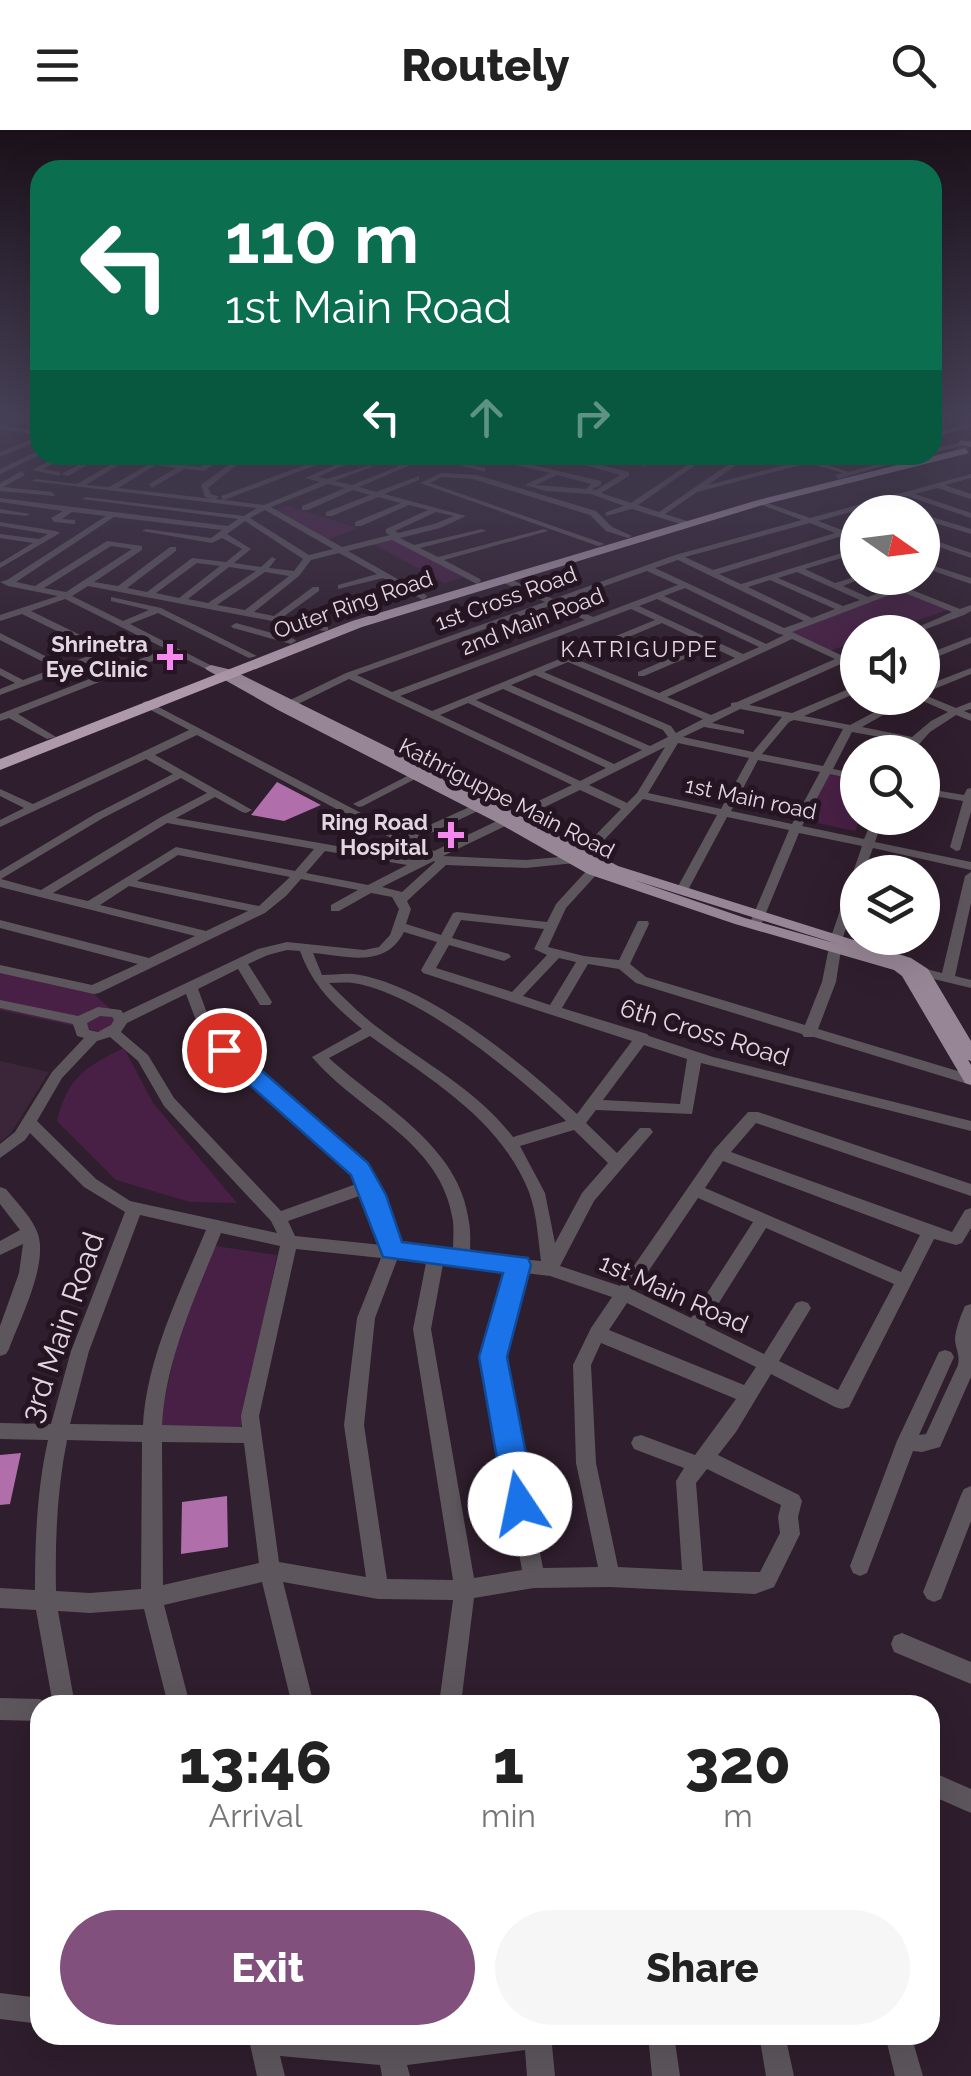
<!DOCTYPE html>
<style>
body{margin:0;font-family:Raleway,sans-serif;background:#f6f6f6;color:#222;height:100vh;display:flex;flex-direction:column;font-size:38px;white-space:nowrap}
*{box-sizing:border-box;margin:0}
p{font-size:32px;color:#767676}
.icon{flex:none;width:55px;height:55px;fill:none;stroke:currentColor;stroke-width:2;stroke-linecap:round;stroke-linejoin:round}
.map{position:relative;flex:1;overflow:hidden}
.drawer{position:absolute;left:30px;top:1565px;width:910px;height:350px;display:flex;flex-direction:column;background:#fff;border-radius:30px;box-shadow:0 10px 40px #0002}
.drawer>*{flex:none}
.guide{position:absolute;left:30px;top:30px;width:912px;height:305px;border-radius:30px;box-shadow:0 10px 40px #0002;background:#0b6e4f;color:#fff;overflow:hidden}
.needle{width:65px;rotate:104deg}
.buttons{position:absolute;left:840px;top:365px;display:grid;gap:20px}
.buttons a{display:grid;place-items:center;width:100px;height:100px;border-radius:50%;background:#fff;box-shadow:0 10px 40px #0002;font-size:50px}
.pin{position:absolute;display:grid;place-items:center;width:85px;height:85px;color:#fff;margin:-42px;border:5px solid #fff;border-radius:50%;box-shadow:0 2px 10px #0007}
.me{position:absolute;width:110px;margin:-55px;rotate:349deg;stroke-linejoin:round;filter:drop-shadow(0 0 8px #0008)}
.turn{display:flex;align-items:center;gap:35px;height:210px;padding:0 30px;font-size:45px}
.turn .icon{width:130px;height:130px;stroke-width:2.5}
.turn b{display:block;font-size:70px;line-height:85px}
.lanes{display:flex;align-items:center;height:95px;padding:0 30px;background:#0003;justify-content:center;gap:50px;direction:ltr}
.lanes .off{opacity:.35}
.eta{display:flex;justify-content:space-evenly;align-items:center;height:170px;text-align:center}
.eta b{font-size:60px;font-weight:800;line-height:70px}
.cta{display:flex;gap:20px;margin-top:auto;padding:20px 30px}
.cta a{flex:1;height:115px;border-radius:60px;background:#81507d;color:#fff;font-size:40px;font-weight:800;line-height:115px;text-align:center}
.cta a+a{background:#f6f6f6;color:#222}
header{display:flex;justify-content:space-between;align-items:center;height:130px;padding:0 30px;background:#fff;font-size:45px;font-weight:800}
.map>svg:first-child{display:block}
.built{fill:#3b2539}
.green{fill:#482045}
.building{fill:#b06eaa}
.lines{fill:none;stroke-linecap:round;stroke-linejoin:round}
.highway-tunnel{stroke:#4a3a48;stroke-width:11;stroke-dasharray:11 5;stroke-linecap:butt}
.minor{fill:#5e565d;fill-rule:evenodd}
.major{fill:#978695;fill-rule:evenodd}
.highway{fill:#ae99ab;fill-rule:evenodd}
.route{fill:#1a73e8;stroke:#114b97;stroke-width:2.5}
.poi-dot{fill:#f689ed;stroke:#251523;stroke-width:4}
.labels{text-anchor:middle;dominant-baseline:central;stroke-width:10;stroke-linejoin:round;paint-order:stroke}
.far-street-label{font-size:22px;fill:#e2d7e1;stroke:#251523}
.far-poi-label{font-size:22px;font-weight:bold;fill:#e2d7e1;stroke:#251523;text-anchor:end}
.far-neighbourhood-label{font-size:22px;letter-spacing:2.5px;fill:#e2d7e1;stroke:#251523}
.street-label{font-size:25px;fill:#e2d7e1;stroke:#251523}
.near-street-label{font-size:30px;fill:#e2d7e1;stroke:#251523}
</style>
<header><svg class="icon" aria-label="menu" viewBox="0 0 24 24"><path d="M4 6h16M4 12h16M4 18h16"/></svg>Routely<svg class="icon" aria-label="search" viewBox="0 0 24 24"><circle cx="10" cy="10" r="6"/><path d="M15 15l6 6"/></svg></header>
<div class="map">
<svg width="971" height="1946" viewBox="0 0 971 1946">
<rect width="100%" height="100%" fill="#2f1e2d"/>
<!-- built -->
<polygon class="built" points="0,931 49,942 11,1003 0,1012"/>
<!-- green -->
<g class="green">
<polygon points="288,376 357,398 328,410 276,380"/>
<polygon points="393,408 466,447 445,453 373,414"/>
<polygon points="899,460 948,480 883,502 858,502 857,511 829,521 790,502"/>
<polygon points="829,643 857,648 860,688 855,701 803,690"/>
<polygon points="0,839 90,860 122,890 102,902 0,880"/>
<path d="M124,918L153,973L237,1073L190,1072L116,1050L57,991C68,947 85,937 124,918Z"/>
<polygon points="215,1116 277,1125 240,1301 158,1301 180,1199"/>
</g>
<!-- building -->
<g class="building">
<polygon points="277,652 321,675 284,691 251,685"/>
<polygon points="21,1323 10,1374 0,1375 0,1325"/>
<polygon points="227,1366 228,1417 181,1424 182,1372"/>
</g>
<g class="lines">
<!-- highway-tunnel -->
<polyline class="highway-tunnel" points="958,318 971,315"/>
<!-- minor -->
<g class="minor">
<polygon points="14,288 40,289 40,293 17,290"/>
<polygon points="932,288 942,288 932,292"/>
<polygon points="971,293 971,297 932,307 932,303"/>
<polygon points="0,295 40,301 40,305 0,299"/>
<polygon points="40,306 40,310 0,327 0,322"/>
<polygon points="971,310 971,314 932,323 932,319"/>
<polygon points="40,320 40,325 0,344 0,339"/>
<polygon points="61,325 70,325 43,339 60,342 60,346 32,340"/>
<polygon points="97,325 105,325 68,346 61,344"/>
<path d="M127,325H135L86,355L109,357L160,328L163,330L162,332L200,337L219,325H227L204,341L184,339L152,358L149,354L176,338L156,335L118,358L214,369L205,367L201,355L242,325H249L208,358L211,364L219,367L215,369L223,370L221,366L308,334L263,325H279L319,332V334L224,370L264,375L320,352L305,348L340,333L346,334L318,347L327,349L371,335V337L335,351L352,355L399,336L355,325H368L405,333L422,325L453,328L469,325L454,332L429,327L359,357L376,362L419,346V350L384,364L466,386L440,398L400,408L414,415L482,399L486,401L420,418L438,427L544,399L548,401L444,430L480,449L481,451L477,454L392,410L348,421L426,465L427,467L423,470L383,448L338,459V455L377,444L339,423L311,430L299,446L254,482L274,486L313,457H319V461L283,487L328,496V500L325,501L88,456L72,466L123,491L149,480L111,471V467L161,478L257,526L249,528L158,483L130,494L216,538L208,540L173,523L18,584L56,607L47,609L9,588L0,591V584L166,519L148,510L0,565V559L15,553L0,545V538L23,550L55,538L0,510V503L63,535L100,522L22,484L0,491V485L58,466L8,456L0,452L7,450L106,386L72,382L62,389L75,390V394L54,392L51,388L63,381L0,372V368L228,396L238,389L82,369L86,367L244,386L257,378L32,351L36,349L77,354ZM328,354L345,358L302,376V380H308L353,360L370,365L326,382V386H332L378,367L401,373L355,392V396H361L409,375L428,380L386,399V403L390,405L342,417L271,377ZM265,380L333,419L309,425L250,388ZM436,382L454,386L434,394L398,403L395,401ZM114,387L222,400L211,408L146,399L142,401L212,413L222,408L242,419L226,432L192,428L147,462L127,458L176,421V417H170L118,456L94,452L142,420V416L107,411L35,456L16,452ZM245,391L303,429L294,441L269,438L276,429L272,427L261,437L234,433L251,419L227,404ZM111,416L132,419L66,462L44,458ZM197,433L220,436L179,468L156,463ZM229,437L256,441L208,473L188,469ZM265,442L289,446L245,480L217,475ZM65,469L141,507L109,519L31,481Z"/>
<path d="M475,325H490L601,351V355L592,359L596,360L620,345L550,325H561L629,342V346L601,363L631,373L702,325H710L638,375L659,382L742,325H750L708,355L800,331L786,325L816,328V331L849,342L910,325H921L838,349L835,345L843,343L808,333L697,362L665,384L690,392V396H687L632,379L606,386V382L624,376L591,364L546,361L525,355L550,343L482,327L467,334L485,338V342L456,334ZM557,345L591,354L586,359L536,355Z"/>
<polygon points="599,325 612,325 648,334 644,336"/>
<polygon points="22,341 25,345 3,357 52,362 55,366 0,361 0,353"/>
<polygon points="441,343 477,345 596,381 612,397 632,406 628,408 606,401 590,385 473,349 442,347 430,353 605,414 598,416 420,353"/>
<path d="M971,344V348L945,355L971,364V369L937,358L915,364L971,383V388L907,366L888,371L916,382H907L880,374L818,391L858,406V411L842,406L719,444L741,454L858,418V423L805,439L835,453L858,446L863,448L843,456L868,467L892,458L872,448H882L960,479L971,475V481L964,485L918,502H907L952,482L900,461L792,502L843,526L858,520V527L851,529L858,532V539L843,533L749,575L792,583L858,555V562L804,586L850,595L901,568H913L862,597L912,607L931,591L948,582L918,569L917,568H922V564L956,578L971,572V579L964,581L971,584V591L956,585L930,602L912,622H902L908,612L852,602L833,639L858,644V650L830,644L802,696L864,709L873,688H883L875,712L971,732V740L873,718L864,742H858V764L843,807L836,852L818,899L971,945V955L814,907H804L802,904L636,853L619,839L588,834L562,878L647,904L649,906L713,927L971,991V1001L701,933L692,984L596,980L586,993L617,1023L640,998H650L653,1002L594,1071L560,1136L620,1156L714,1020L748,982H758L971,1054V1066L756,993L731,1022L952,1102L965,1080L971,1078V1098L962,1113L956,1115L934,1109L849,1277L842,1279L835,1277L771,1244L736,1302L718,1325L799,1365L802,1371L798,1387L800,1404L774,1457L755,1464L610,1457L534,1458L474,1468L462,1566L467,1575L439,1574L453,1470L378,1469L283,1452L314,1575H292L262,1452L164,1475L190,1575H168L144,1479L90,1483L58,1481L75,1575H53L36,1480L0,1478V1458L35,1460C35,1409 37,1359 48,1310L0,1309V1293L51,1294L71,1221L125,1082L84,1057L30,1003L25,1010L0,1028V1014L15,1002L52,942L84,908L77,906L73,894L0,878V870L78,886L98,877L121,880L123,883L258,819L287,812L364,820L379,817L390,805L399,779L392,767L371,763L339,781H331V775L358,760L301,749L286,766L265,783L99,863L94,864L0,843V835L92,855L138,834L0,798V790L149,828L195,806L0,757V741L95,684L173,644L146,629L0,697V690L24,678L0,666V659L33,674L189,600L143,576V572L147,571L405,706L474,675H482V679L414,711L434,721L572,655L349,549L294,576H286V572L346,543L545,472L500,451V447H506L553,469L675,425L802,390L759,374V370L810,388ZM810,393L835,403L713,440L685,427ZM678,430L804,491L784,498L655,438ZM647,441L678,455L593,487L560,472ZM797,442L860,470L843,476L778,448ZM770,450L835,479L812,488L748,457ZM685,458L779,504L784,505L766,514L664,466ZM657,469L759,517L743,524L639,476ZM552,475L585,490L392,562L357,545ZM631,479L655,490L432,581L400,566ZM662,493L704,513L638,542V546H644L712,517L735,528L659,563L576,529ZM792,509L835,529L737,572L731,573V576L711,585L667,567ZM568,532L703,589L676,603L671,596L544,542ZM535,545L663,600L668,607L650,616L511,555ZM503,559L642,620L614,634L476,570ZM468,573L606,638L580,651L440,585ZM740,579L782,587L753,622L683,607L704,597L744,604V600L712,593ZM794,590L843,599L823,636L762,624L789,592ZM197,605L425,726L417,730L176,688L215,667L242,682L246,683L252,680L155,625ZM678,613L749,628L721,679L648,663ZM665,617L637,663L627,673L589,655ZM758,630L820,642L792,694L731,681ZM181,648L207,663L161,687L41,760L1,749L103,688ZM580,660L621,679L579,722V728H587L643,669L717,685L676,760L682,764L688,760L727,687L789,700L749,795L755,799L761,795L799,703L862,716L831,807L822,852L805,895L646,847L630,834L649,794L648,791H638L619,830L584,826L548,817L566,778L597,744V738H589L556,774L547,792L457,782L453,783L441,805L406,794L411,779L407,771L446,735L526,738L575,733V727L571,726L526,730L443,726ZM167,693L314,719L295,741L176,717L88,771L53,763ZM325,721L407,735L368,755L306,743ZM178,725L290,747L259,776L137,751ZM434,731L435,732L402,762L382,757ZM129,756L248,781L206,801L100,775ZM461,790L544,799L534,819L547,825L512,862L436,838L449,815L504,831L511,827L509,824L452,808ZM404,802L437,812L421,840L423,843L632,911L577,984C522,933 429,855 354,844C344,843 332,845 322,845L313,823C347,826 385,839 404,802ZM287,820L300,821C312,855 334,876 362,899L312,927C358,982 442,1011 453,1091C454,1101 453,1112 453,1122L436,1119L399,1117L382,1065L365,1035L245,935L213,899L198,859L238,839L260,875H270L272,872L248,834L268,825ZM559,828L576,832L550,875L523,866ZM329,853C337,853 345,852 353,853C420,863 517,945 566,991L513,1007C478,961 426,934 381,900C362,886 346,870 329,853ZM186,864L200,901L235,941L353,1043L359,1053L281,1081L174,968L148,925L121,902L127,893ZM100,886L112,887L114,890L111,895L98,902L89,900L87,893ZM370,906C431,950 500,989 529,1062C537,1084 538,1109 541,1131L470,1124C470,1114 471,1103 469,1092C460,1015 380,975 329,928ZM110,907L138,931L164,976L271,1091L277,1103L130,1071L96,1049L37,991L62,948L97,911ZM644,915L687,929L680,974L603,970ZM574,1000L608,1033L582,1063L555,1113L545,1063L520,1016ZM723,1031L920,1105L901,1142L705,1058ZM365,1064L382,1115L295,1106L288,1091ZM698,1068L753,1092L691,1188L635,1161ZM140,1085L206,1100C180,1162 147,1227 143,1295L70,1294L89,1221ZM766,1098L894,1154L838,1260L779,1231L811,1178L808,1173L802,1171L796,1173L764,1224L705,1195ZM221,1103L280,1116L241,1286L242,1297L162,1295C166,1228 196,1165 221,1103ZM296,1119L381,1128L357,1188L344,1295L366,1447L279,1432L259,1286ZM397,1130L426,1133L413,1199L453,1450L387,1449L364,1295L375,1188ZM443,1134L509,1141L484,1227L522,1440L474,1448L431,1199ZM525,1143L550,1146L612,1167L591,1198L573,1235L576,1333L598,1437L543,1438L502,1227ZM627,1173L756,1237L744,1255L609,1200ZM601,1213L736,1269L695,1325L641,1305L634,1307L631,1313L634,1319L684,1338L676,1351L682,1440L618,1437L596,1333L591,1235ZM67,1310L142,1312L141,1459L90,1463L56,1461C55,1410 57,1360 67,1310ZM162,1312L244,1313L259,1433L163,1455ZM707,1339L781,1375L778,1387L780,1403L760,1442L703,1441L696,1353Z"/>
<polygon points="0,379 30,384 26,386 0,383"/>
<polygon points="922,384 971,399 971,404 922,389"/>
<polygon points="0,392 56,401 60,403 0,438 0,433 33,413 0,408 0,404 39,409 48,404 0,396"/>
<polygon points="922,406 971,423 971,428 922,411"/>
<polygon points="922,432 971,448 971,454 922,437"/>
<polygon points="236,493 294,509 296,511 291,514 233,498 231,496"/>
<polygon points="971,507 971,513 922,533 922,526"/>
<polygon points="971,538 971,544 922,564 922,557"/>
<polygon points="415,642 419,643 419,647 363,676 359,677 353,674"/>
<polygon points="922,658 964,665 967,659 971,658 971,682 960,720 956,721 950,717 963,671 922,664"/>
<polygon points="971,742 971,773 955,846 971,850 971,858 917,845 915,842 922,838 942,843 965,746"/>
<path d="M0,1057L6,1059C17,1073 32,1087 38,1104C48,1135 20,1189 9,1219L6,1224L0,1226V1196L19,1143L23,1114L0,1125V1111L20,1100L0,1074Z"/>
<path d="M971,1174V1247L940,1317L922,1322L913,1321L867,1443L860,1446L853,1443L850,1436L897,1311L939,1222L945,1220L951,1222L954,1227L919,1305L926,1304L958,1235C960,1224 956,1220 955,1210C955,1200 961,1185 965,1176Z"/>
<polygon points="971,1356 971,1391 941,1469 934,1472 927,1469 923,1462 961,1365 964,1359"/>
<polygon points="902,1503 971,1532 971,1554 894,1522 891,1514 894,1506"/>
<polygon points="0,1568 40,1569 49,1575 40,1575 40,1591 0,1590"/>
<polygon points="930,1641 971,1659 971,1683 930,1665"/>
<polygon points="0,1863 40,1868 40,1894 0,1889"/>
<polygon points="248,1905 342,1905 375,1908 375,1905 401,1905 402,1908 429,1905 551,1905 555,1946 527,1946 525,1920 407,1935 410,1946 382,1946 380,1935 280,1926 285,1946 257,1946"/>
<polygon points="648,1905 674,1905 680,1946 652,1946"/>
<polygon points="759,1905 785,1905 794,1946 766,1946"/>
<polygon points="885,1905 911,1905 923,1946 895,1946"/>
</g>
<!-- major -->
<g class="major">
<polygon points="961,310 971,312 971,317 958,314"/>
<path d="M211,535L232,540L521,683L618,736L911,828L928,839L971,911V931L968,930L971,935V955L965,953L902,846L894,840L735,794L588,744L500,694L278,580L207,540L205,538ZM634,750L838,814L745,788Z"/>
</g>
<!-- highway -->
<polygon class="highway" points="965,318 969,323 766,374 362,497 0,640 0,629 352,491 758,370"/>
</g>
<!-- sky -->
<linearGradient id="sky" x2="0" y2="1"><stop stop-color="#1a1019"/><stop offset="0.51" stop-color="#474157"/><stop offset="1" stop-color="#474157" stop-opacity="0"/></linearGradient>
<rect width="971" height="560" fill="url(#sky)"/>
<!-- route -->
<polygon class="route" points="224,912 231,914 368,1033 386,1065 402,1112 528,1128 531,1135 507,1227 536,1374 531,1384 520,1388 510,1384 505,1374 479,1227 503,1143 383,1127 351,1045 216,925 213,920"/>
<!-- markers -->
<g class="poi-dot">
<path d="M165 512h10v10h10v10h-10v10h-10v-10h-10v-10h10z"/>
<path d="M446 690h10v10h10v10h-10v10h-10v-10h-10v-10h10z"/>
</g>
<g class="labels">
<!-- far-street labels -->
<g class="far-street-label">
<text transform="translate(506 468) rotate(-20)">1st Cross Road</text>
<text transform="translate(353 474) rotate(-19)">Outer Ring Road</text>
<text transform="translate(532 491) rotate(-21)">2nd Main Road</text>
<text transform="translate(507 668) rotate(27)">Kathriguppe Main Road</text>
<text transform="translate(751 668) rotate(12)">1st Main road</text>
</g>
<!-- far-poi labels -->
<g class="far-poi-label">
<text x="148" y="514">Shrinetra<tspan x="148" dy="25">Eye Clinic</tspan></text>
<text x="428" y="692">Ring Road<tspan x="428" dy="25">Hospital</tspan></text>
</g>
<!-- far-neighbourhood labels -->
<g class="far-neighbourhood-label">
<text x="640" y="519">KATRIGUPPE</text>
</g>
<!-- street labels -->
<g class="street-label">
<text transform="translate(705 902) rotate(17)">6th Cross Road</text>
<text transform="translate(674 1163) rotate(24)">1st Main Road</text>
</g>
<!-- near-street labels -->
<g class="near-street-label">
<text transform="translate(62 1197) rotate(-71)">3rd Main Road</text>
</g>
</g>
</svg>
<div class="buttons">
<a><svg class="needle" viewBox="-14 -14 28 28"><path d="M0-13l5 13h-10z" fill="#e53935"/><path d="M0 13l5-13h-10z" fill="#767676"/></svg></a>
<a><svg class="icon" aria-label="sound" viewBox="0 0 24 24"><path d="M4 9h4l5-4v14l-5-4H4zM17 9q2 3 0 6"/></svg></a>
<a><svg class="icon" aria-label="search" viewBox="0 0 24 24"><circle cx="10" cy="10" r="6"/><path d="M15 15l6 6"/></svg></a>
<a><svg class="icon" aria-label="layers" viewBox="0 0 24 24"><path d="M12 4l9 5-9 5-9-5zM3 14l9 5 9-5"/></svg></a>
</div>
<div class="pin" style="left:224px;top:920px;background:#d93025"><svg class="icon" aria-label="arrive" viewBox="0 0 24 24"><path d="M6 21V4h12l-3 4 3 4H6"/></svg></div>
<svg class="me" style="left:520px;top:1374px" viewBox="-20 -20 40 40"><circle r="19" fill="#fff"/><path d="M0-13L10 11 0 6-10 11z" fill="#1a73e8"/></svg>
<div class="guide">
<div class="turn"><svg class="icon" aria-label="left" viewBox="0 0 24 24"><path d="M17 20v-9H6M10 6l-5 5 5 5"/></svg><div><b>110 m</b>1st Main Road</div></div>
<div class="lanes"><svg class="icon" aria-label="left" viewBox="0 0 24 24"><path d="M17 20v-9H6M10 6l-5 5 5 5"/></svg><svg class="icon off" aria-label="ahead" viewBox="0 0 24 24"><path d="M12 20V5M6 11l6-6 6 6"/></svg><svg class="icon off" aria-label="right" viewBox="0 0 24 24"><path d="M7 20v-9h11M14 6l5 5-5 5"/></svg></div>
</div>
<section class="drawer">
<div class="eta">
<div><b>13:46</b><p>Arrival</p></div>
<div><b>1</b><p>min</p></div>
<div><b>320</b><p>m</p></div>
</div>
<div class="cta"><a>Exit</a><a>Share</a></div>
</section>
</div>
